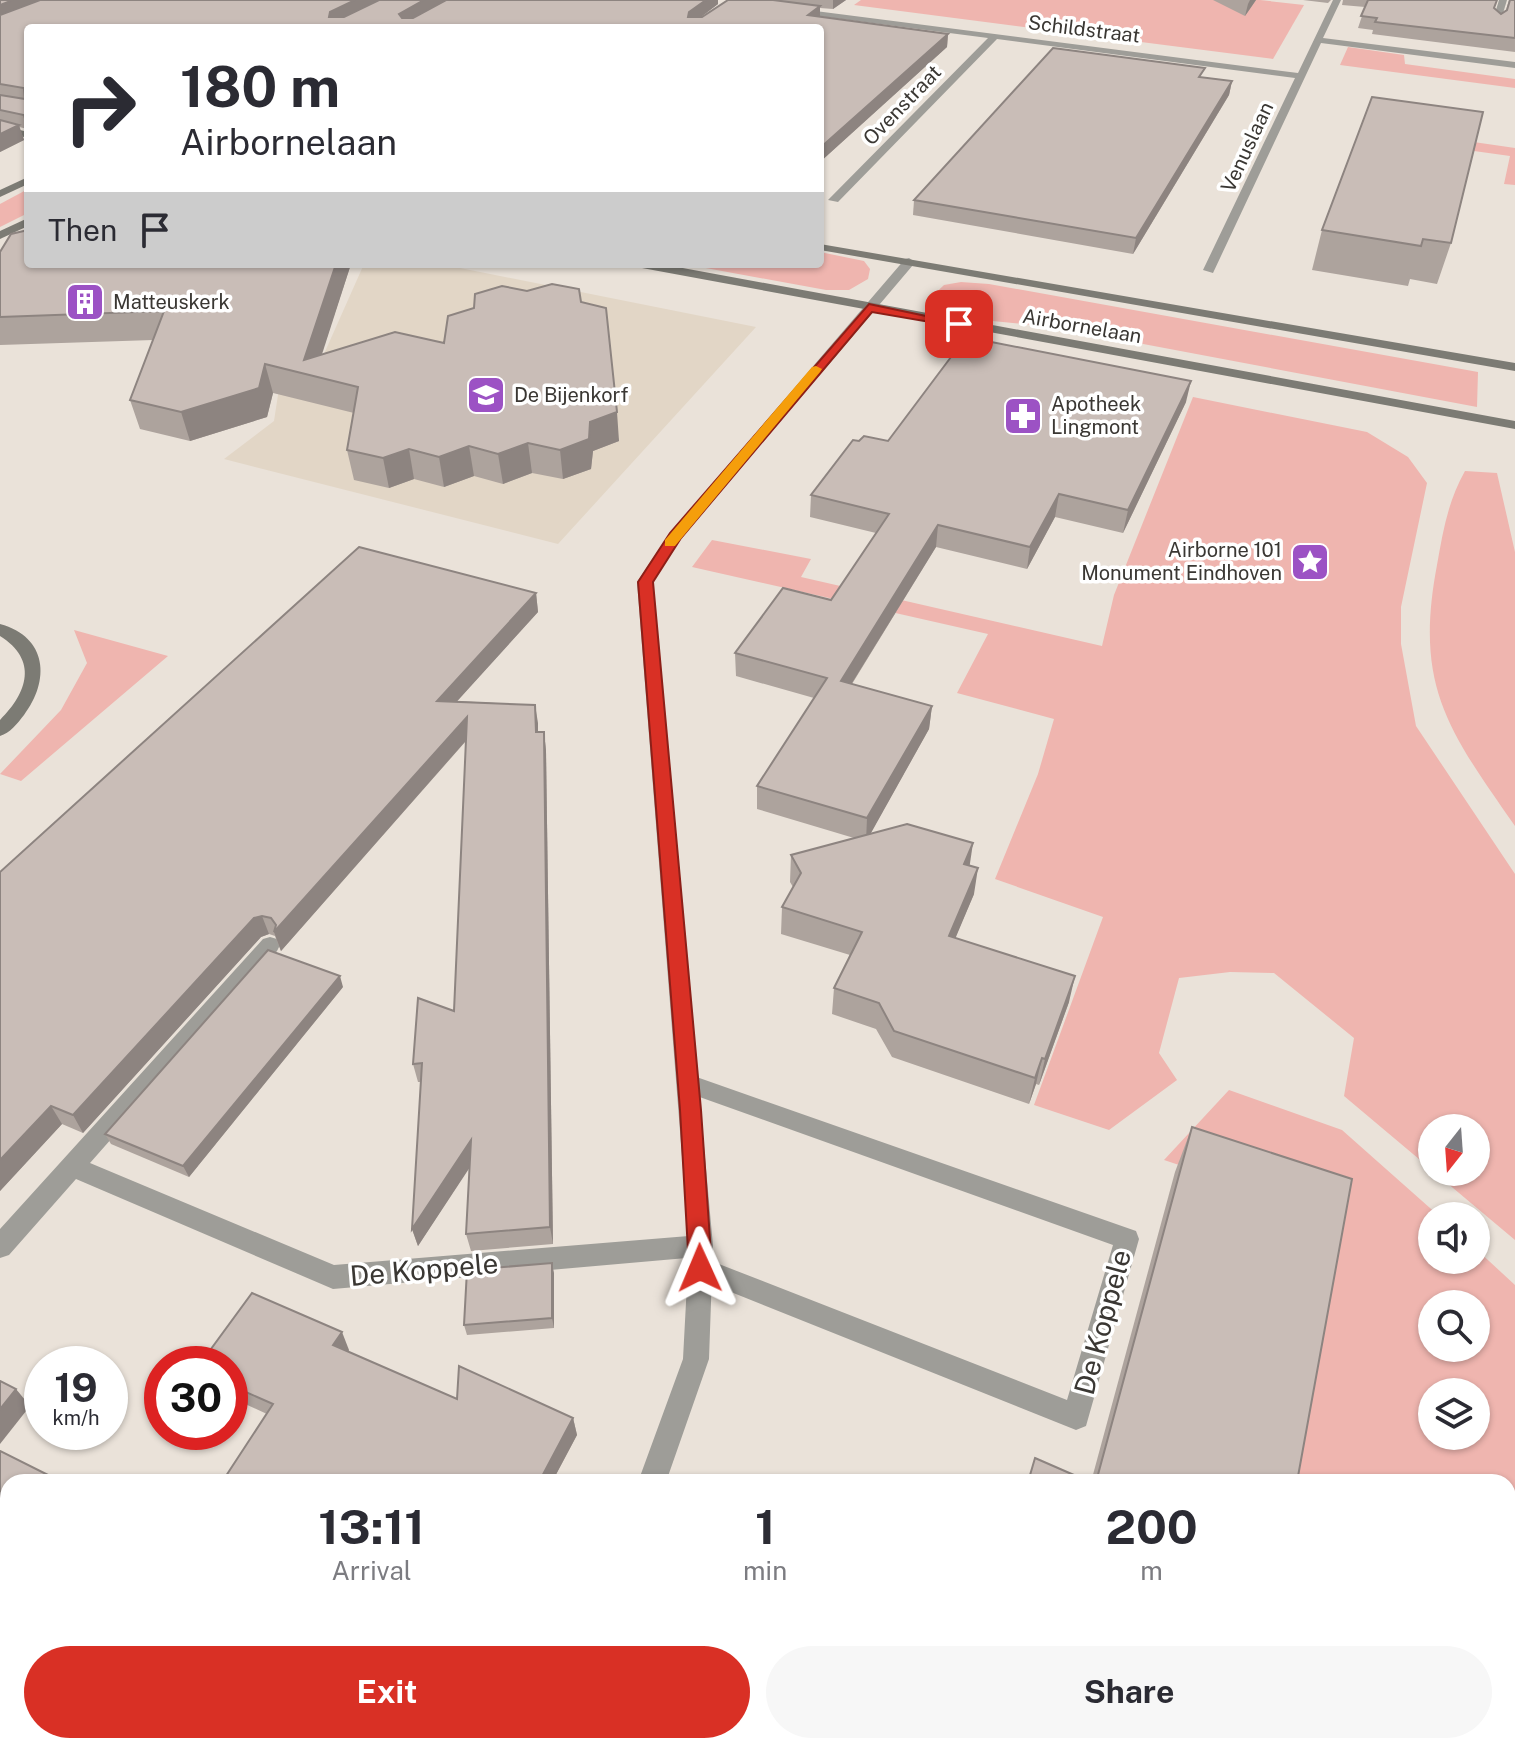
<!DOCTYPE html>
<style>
body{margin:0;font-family:"Public Sans",sans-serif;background:#f7f7f7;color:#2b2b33;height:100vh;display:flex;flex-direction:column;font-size:30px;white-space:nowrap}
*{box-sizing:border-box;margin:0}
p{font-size:26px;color:#7c7c81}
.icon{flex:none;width:44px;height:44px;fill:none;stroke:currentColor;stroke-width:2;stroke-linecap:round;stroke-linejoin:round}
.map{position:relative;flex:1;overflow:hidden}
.details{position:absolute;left:0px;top:1474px;width:1516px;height:280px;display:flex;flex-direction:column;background:#fff;border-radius:24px 24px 0 0;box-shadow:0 2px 6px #0004}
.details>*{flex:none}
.banner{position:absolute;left:24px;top:24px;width:800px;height:244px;border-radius:8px;box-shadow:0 2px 6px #0004;background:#fff;color:#2b2b33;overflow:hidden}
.needle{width:52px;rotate:197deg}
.buttons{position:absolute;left:1418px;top:1114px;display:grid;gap:16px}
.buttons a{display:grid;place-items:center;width:72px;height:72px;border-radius:50%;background:#fff;box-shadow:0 2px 6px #0004;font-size:40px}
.speed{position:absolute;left:24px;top:1346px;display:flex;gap:16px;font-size:40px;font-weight:700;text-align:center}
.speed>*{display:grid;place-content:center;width:104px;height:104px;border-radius:50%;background:#fff;box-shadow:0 2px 6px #0004;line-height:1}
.speed small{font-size:20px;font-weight:400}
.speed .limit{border:12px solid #d22;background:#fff;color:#111}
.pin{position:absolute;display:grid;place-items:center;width:68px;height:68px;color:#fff;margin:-34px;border-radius:16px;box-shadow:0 4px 12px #0006}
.me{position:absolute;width:88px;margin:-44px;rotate:359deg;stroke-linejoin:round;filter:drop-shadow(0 0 6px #0008)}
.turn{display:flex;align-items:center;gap:28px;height:168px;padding:0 24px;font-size:36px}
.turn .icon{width:104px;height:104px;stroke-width:2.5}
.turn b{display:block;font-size:56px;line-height:68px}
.then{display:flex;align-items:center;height:76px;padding:0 24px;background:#0003;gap:16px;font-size:30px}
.eta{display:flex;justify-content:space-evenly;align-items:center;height:136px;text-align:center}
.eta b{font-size:48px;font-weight:700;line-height:56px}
.primary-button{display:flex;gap:16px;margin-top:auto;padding:16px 24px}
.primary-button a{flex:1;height:92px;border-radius:48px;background:#d93025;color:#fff;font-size:32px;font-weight:700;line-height:92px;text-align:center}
.primary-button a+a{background:#f7f7f7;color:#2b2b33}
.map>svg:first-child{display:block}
.built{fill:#e2d6c6}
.green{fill:#efb5af;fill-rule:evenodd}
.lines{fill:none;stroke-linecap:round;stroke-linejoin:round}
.lane{fill:#9e9d98;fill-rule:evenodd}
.street{fill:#9e9d98;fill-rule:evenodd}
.secondary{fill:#7c7b74;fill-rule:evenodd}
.wall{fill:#ada39d}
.shaded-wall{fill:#8d8480}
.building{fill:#c9bdb7;stroke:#8d8480;stroke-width:2}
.route{fill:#d93025;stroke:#8d1f18;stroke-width:2}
.slow{fill:#f59e0b}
.labels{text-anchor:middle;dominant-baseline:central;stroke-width:7;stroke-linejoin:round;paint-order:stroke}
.far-street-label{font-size:20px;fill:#3a3733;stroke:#fff}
.far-poi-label{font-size:20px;fill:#3a3733;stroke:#fff;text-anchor:start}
.near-street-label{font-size:28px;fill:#3a3733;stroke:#fff}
</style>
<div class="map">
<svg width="1515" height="1754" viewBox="0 0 1515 1754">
<rect width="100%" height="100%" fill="#eae2d9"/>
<!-- built -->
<polygon class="built" points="364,264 440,264 756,327 558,544 224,459 274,421 282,369 324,354"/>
<!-- green -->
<g class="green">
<polygon points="861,0 1260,0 1304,5 1273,59 854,5"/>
<polygon points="1348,47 1404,55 1405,64 1515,79 1515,88 1340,65"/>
<polygon points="1439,137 1515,148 1515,185 1504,184 1510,156 1438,146"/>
<polygon points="28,189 28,213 0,227 0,204"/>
<polygon points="820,252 864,261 870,269 868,279 849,290 826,290 684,264 820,264"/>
<polygon points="961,282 989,284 1478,372 1477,407 1053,327 972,319 936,312 926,302 944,285"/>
<polygon points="1193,397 1367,432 1408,457 1427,483 1401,607 1401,644 1416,726 1515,874 1515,1240 1434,1172 1476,1172 1476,1128 1432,1128 1432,1170 1344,1096 1354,1038 1274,973 1230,972 1179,978 1159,1053 1177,1080 1109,1130 1034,1105 1103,917 995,879 1038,774 1054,719 957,693 988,634 692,567 712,540 811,559 801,577 1102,646 1114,595"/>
<path d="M1465,471L1497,473L1515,552V826C1448,730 1414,686 1437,565C1443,531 1448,501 1465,471Z"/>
<polygon points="74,630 168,656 21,781 0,774 61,710 87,663"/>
<path d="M1229,1090L1342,1130L1439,1216H1432V1260H1476V1249L1515,1285V1754H1436L1437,1746H1508V1482H1290L1335,1217L1164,1160ZM1432,1304H1476V1348H1432ZM1432,1392H1476V1436H1432Z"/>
</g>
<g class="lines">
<!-- lane -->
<g class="lane">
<polygon points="1499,0 1507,0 1501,20 1497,23 1493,20"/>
<polygon points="270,937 277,939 280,945 277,951 90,1163 334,1265 701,1235 710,1238 713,1246 710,1254 701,1257 1067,1400 1113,1245 680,1090 677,1083 680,1076 688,1074 1136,1231 1139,1239 1086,1426 1076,1430 691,1276 687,1268 691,1260 698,1257 333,1289 76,1179 9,1255 0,1258 0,1229 263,939"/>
<polygon points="1069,1746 1116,1746 1120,1754 1073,1754"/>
</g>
<!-- street -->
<g class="street">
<polygon points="1333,0 1341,0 1323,38 1515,62 1515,68 1321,43 1213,273 1203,270 1295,78 997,39 838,202 828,200 988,38 795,13 792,8 1298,73"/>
<polygon points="909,258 915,262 913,265 681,539 653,582 713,1246 709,1359 666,1482 638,1482 683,1359 689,1246 637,582 670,533 905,259"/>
<polygon points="408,1746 452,1746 448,1754 404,1754"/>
</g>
<!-- secondary -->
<g class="secondary">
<polygon points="0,125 28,132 28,138 0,131"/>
<polygon points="28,177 28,184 0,197 0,190"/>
<polygon points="28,218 28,226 0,239 0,231"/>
<polygon points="820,244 1515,363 1515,371 820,250"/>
<polygon points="636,264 661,264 1515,421 1515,429 642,268"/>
<path d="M0,624C48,637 50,681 24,715C17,724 10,733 0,736V720C28,692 38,660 0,636Z"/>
</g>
</g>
<!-- wall -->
<g class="wall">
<polygon points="0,0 718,0 718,4 701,17 702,17 728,0 846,0 833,9 820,8 820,17 948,34 947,47 820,162 820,28 28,28 28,129 19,127 24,140 0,152"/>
<polygon points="1213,0 1256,0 1245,16"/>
<polygon points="1303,0 1331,0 1328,3"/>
<polygon points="1343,0 1497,0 1494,8 1501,14 1506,10 1509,0 1515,0 1515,52 1372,34 1373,30 1358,28 1365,7 1342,5"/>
<polygon points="1203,77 1232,81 1229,95 1133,254 913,215 914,200"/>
<polygon points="1372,97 1451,243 1437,284 1410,279 1408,286 1312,270 1322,230"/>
<polygon points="0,252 28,264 351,264 321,355 444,343 581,302 619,441 593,451 591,469 563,479 532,473 503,484 474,476 444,487 414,479 389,488 354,480 347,450 354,413 273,393 267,417 190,441 140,429 130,400 153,340 0,345"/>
<polygon points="1186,402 1123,533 1055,517 1027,569 936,547 852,684 932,706 929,729 870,834 970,866 974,894 955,938 1069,1002 1039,1085 1036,1084 1029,1104 892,1057 876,1029 832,1014 834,988 850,955 781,934 782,907 793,887 790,882 791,855 854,838 757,809 757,786 814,698 736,676 735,653 831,600 876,533 810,517 811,495 859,441 888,441"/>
<polygon points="536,593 538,612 457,701 535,705 538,732 544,732 546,751 553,1244 471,1251 466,1234 470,1166 418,1246 412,1229 421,1082 418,1082 413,1064 454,1011 466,741 281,951 275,936 269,934 261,937 83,1133 62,1124 0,1191 0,872"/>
<polygon points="343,987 189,1177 111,1144 105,1134"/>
<polygon points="1192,1127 1297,1482 1091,1482 1175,1172"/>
<polygon points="554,1273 554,1328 467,1335 464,1325"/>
<polygon points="349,1350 348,1352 457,1399 573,1418 577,1435 552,1482 222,1482 267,1414 230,1397 230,1364"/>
<polygon points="0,1451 8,1482 8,1649 0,1645"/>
<polygon points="1213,1746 1459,1746 1459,1754 1211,1754"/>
</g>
<!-- shaded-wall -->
<g class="shaded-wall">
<polygon points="13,0 50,0 0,20 0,5"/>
<polygon points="355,0 382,0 333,25 329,17 330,12"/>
<polygon points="424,0 449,0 401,27 399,14"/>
<polygon points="706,0 718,0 718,4 689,26 689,12"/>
<polygon points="833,0 846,0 833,9"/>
<polygon points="1250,0 1256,0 1245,16 1248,4"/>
<polygon points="820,6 820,19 808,15"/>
<polygon points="948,34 947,47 820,162 820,148"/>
<polygon points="1232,81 1229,95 1133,254 1136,238"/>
<polygon points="19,125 24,140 0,152 0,134"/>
<polygon points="336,264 351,264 315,376 304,360"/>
<polygon points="265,364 273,393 267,417 190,441 181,412"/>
<polygon points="1191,381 1186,402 1123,533 1128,510"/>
<polygon points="617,412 619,441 593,451 591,469 563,479 560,450 590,422"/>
<polygon points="528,443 532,473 503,484 498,454"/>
<polygon points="469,446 474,476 444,487 439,457"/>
<polygon points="409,449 414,479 389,488 383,458"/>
<polygon points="1059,494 1055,517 1027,569 1030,547"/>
<polygon points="938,525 936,547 839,704 841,681"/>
<polygon points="536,593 538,612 441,719 437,701"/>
<polygon points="535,705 538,723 538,751 536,732"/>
<polygon points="932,706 929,729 866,842 867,818"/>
<polygon points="467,717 470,736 281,951 274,932"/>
<polygon points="544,732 546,751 553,1244 550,1227"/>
<polygon points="973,843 969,870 964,864"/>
<polygon points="978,868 974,894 945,963 949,936"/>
<polygon points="262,916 269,934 261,937 83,1133 73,1115 254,918"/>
<polygon points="340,976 343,987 189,1177 183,1166"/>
<polygon points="1075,976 1069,1002 1039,1085 1045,1059"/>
<polygon points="1042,1058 1036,1084 1029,1104 1035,1078"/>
<polygon points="51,1106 62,1124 0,1191 0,1160"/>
<polygon points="471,1140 476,1158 418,1246 412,1229"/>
<polygon points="552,1263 554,1273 554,1328 552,1318"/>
<polygon points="342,1332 349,1350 341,1363 333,1345"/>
<polygon points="16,1389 30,1406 0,1444 0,1409"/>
<polygon points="573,1418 577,1435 552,1482 539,1482"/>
</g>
<!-- building -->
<g class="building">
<polygon points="0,0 13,0 0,5"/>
<polygon points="40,0 355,0 330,12 329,17 344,17 379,0 424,0 399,14 402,18 413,18 446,0 706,0 689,12 688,17 702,17 728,0 773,0 820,6 808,15 948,34 820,148 820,28 28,28 28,121 26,122 24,115 0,110 0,95 25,99 24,88 0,84 0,15"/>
<polygon points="1368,0 1497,0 1494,8 1501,14 1507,10 1510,0 1515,0 1515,38 1375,22 1377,18 1361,16"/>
<polygon points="1053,48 1205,68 1199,77 1232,81 1136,238 914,200"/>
<polygon points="1372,97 1483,112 1451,243 1423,239 1421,246 1322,230"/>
<polygon points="0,120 19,125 0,134"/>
<polygon points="28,230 28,264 336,264 304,360 395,332 444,343 448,316 474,308 475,294 502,286 527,291 552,284 579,289 581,302 606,308 617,412 590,422 589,439 560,450 528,443 498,454 469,446 439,457 409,449 383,458 347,450 358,387 265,364 259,388 181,412 130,400 164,311 0,317 0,252 11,234"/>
<polygon points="966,337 1191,381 1128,510 1059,494 1030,547 938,525 841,681 932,706 867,818 757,786 827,678 735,653 783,588 831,600 889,514 811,495 853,440 859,441 864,436 888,441"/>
<polygon points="359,547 536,593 437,701 535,705 536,732 544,732 550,1227 466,1234 471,1140 412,1229 422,1063 413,1064 418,998 454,1011 467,717 274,932 276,925 271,918 262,916 254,918 73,1115 51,1106 0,1160 0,872"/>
<polygon points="907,824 973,843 964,864 978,868 949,936 1075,976 1045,1059 1042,1058 1035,1078 894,1031 879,1003 834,988 862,932 782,907 801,873 791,855"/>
<polygon points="268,950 340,976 183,1166 105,1134"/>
<polygon points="1192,1127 1352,1179 1297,1482 1096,1482"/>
<polygon points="552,1263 552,1318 464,1325 467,1270"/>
<polygon points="252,1293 342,1332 333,1345 457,1399 459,1366 573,1418 539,1482 222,1482 273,1404 230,1385 230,1364 200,1364"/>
<polygon points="0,1381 16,1389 0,1409"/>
<polygon points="0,1451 62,1482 8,1482 8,1644 0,1640"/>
<polygon points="1035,1458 1090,1482 1028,1482"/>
<polygon points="615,1746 775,1746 791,1754 611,1754"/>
<polygon points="1232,1746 1459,1746 1459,1754 1231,1754"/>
</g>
<!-- route -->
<polygon class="route" points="869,304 964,324 959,327 872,312 681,538 653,582 701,1110 712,1268 708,1276 700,1279 692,1276 689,1268 680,1110 638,582 670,533"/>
<!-- slow -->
<polygon class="slow" points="816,366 822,369 820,372 675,546 665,546 665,540 812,367"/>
<!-- icons -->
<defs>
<symbol id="building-square" viewBox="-11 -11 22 22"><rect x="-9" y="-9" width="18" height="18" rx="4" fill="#9c52c4" stroke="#fff"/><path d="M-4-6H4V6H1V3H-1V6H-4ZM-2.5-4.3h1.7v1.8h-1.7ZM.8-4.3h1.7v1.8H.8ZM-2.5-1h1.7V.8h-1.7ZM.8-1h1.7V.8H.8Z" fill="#fff"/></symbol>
<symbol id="school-square" viewBox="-11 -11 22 22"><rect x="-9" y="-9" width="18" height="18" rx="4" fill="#9c52c4" stroke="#fff"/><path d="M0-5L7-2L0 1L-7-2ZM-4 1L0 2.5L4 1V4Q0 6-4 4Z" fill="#fff"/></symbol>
<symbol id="pharmacy-square" viewBox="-11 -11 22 22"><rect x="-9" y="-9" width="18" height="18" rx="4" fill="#9c52c4" stroke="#fff"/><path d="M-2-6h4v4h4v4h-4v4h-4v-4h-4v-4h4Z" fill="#fff"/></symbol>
<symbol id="sight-square" viewBox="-11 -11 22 22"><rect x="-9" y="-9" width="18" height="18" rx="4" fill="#9c52c4" stroke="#fff"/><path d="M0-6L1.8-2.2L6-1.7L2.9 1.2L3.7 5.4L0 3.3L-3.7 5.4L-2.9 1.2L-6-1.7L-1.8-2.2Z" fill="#fff"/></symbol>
</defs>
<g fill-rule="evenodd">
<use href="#building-square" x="63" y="280" width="44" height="44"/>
<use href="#school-square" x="464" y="373" width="44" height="44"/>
<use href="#pharmacy-square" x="1001" y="394" width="44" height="44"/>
<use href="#sight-square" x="1288" y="540" width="44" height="44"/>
</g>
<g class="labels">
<!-- far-street labels -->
<g class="far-street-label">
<text transform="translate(1084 29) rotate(7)">Schildstraat</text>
<text transform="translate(902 105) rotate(-46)">Ovenstraat</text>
<text transform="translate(1247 147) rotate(-65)">Venuslaan</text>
<text transform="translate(1082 326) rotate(10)">Airbornelaan</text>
</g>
<!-- far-poi labels -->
<g class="far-poi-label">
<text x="113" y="302">Matteuskerk</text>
<text x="514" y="395">De Bijenkorf</text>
<text x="1051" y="404">Apotheek<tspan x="1051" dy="23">Lingmont</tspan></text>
<text x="1282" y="550" text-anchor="end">Airborne 101<tspan x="1282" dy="23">Monument Eindhoven</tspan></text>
</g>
<!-- near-street labels -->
<g class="near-street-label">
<text transform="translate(424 1269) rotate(-5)">De Koppele</text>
<text transform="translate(1102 1322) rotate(-75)">De Koppele</text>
</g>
</g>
</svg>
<div class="buttons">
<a><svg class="needle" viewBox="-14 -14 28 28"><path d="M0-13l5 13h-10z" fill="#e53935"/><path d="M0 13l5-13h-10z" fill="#7c7c81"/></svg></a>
<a><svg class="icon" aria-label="sound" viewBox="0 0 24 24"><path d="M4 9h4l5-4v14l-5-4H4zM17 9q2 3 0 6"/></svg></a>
<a><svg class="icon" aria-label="search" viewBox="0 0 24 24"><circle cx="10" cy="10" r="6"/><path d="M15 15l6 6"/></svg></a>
<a><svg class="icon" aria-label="layers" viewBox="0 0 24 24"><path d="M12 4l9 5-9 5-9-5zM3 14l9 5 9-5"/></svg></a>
</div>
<div class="speed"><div>19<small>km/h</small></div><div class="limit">30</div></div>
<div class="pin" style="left:959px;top:324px;background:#d93025"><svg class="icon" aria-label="arrive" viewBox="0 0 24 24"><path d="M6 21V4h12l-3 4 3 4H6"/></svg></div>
<svg class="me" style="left:700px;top:1268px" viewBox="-20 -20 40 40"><path d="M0-17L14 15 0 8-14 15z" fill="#d93025" stroke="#fff" stroke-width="4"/></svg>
<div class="banner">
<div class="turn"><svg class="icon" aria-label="right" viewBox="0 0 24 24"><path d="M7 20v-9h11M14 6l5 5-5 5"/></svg><div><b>180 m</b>Airbornelaan</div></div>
<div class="then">Then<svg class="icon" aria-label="arrive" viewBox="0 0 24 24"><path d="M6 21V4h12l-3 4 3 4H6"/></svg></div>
</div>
<section class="details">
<div class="eta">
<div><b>13:11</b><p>Arrival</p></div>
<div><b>1</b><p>min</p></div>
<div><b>200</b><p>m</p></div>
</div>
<div class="primary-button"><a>Exit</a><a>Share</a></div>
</section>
</div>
